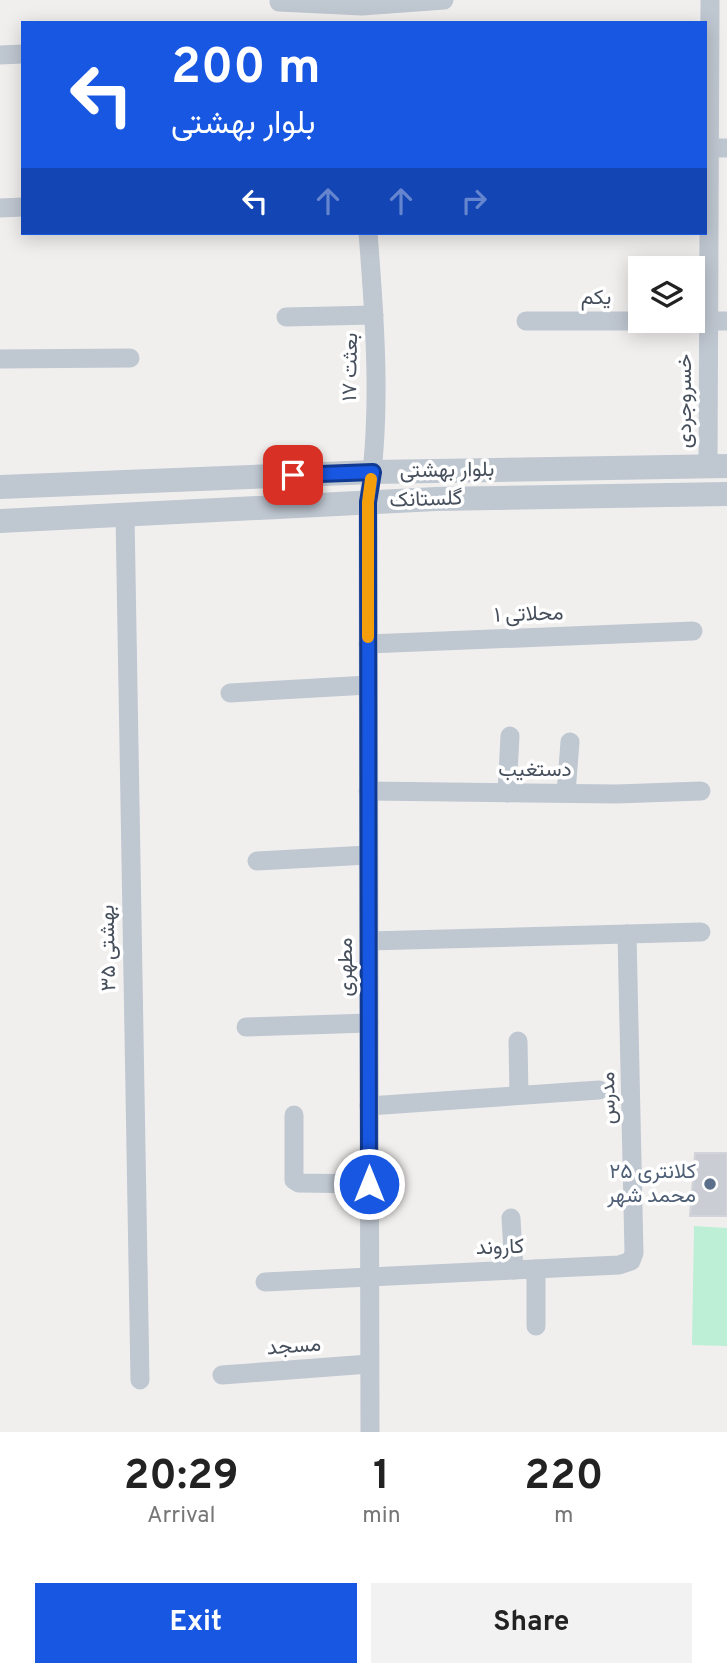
<!DOCTYPE html>
<meta charset="utf-8">
<style>
body{margin:0;font-family:Overpass,Vazirmatn,sans-serif;background:#f2f2f2;color:#222;height:100vh;display:flex;flex-direction:column;font-size:26px;white-space:nowrap}
*{box-sizing:border-box;margin:0}
p{font-size:23px;color:#767676}
.icon{flex:none;width:38px;height:38px;fill:none;stroke:currentColor;stroke-width:2;stroke-linecap:round;stroke-linejoin:round}
.map{position:relative;height:1432px;overflow:hidden}
.sheet{display:flex;flex-direction:column;background:#fff;flex:1}
.sheet>*{flex:none}
.top-card{position:absolute;left:21px;top:21px;width:686px;height:214px;border-radius:0px;box-shadow:0 4px 18px #0003;background:#1857e1;color:#fff;overflow:hidden}
.fabs{position:absolute;left:628px;top:256px;display:grid;gap:14px}
.fabs a{display:grid;place-items:center;width:77px;height:77px;border-radius:0px;background:#fff;box-shadow:0 4px 18px #0003;font-size:35px}
.pin{position:absolute;display:grid;place-items:center;width:60px;height:60px;color:#fff;margin:-30px;border-radius:14px;box-shadow:0 4px 10px #0006}
.me{position:absolute;width:77px;margin:-38px;rotate:0deg;stroke-linejoin:round;filter:drop-shadow(0 0 5px #0008)}
.turn{display:flex;align-items:center;gap:24px;height:147px;padding:0 35px;font-size:32px}
.turn .icon{width:91px;height:91px;stroke-width:2.5}
.turn b{display:block;font-size:49px;line-height:60px}
.lanes{display:flex;align-items:center;height:66px;padding:0 35px;background:#0003;justify-content:center;gap:35px;direction:ltr}
.lanes .off{opacity:.35}
.eta{display:flex;justify-content:space-evenly;align-items:center;height:119px;text-align:center}
.eta b{font-size:42px;font-weight:700;line-height:49px}
.action{display:flex;gap:14px;margin-top:auto;padding:14px 35px}
.action a{flex:1;height:80px;border-radius:0px;background:#1857e1;color:#fff;font-size:28px;font-weight:700;line-height:80px;text-align:center}
.action a+a{background:#f2f2f2;color:#222}
.map>svg:first-child{display:block}
.green{fill:#bcefd6}
.building{fill:#cacdd4;stroke:#d2d4da;stroke-width:2}
.lines{fill:none;stroke-linecap:round;stroke-linejoin:round}
.minor{stroke:#bfc7d1;stroke-width:19}
.tertiary{stroke:#bfc7d1;stroke-width:24}
.route-casing{stroke:#103992;stroke-width:18}
.route{stroke:#1857e1;stroke-width:12}
.slow{stroke:#f59e0b;stroke-width:12}
.service-dot{fill:#5c6f8a;stroke:#fff;stroke-width:2.5}
.labels{text-anchor:middle;dominant-baseline:central;stroke-width:7;stroke-linejoin:round;paint-order:stroke}
.street-label{font-size:21px;fill:#464f5c;stroke:#fff}
.service-label{font-size:21px;fill:#4e5e75;stroke:#fff;text-anchor:end}
</style>
<div class="map">
<svg width="727" height="1432" viewBox="0 0 727 1432">
<rect width="100%" height="100%" fill="#f1efee"/>
<!-- green -->
<polygon class="green" points="694,1226 727,1228 727,1346 692,1345"/>
<!-- building -->
<polygon class="building" points="695,1153 727,1153 727,1216 690,1216"/>
<g class="lines">
<!-- minor -->
<g class="minor">
<polyline points="279,2 362,6 444,0"/>
<polyline points="0,55 23,54"/>
<polyline points="709,148 727,148"/>
<polyline points="0,208 23,207"/>
<path d="M368,233C375,320 382,416 368,502L370,1432"/>
<polyline points="286,317 374,315"/>
<polyline points="526,321 727,321"/>
<polyline points="0,359 130,358"/>
<polyline points="708,466 710,0"/>
<polyline points="125,515 140,1380"/>
<polyline points="368,644 693,631"/>
<polyline points="230,693 368,685"/>
<polyline points="368,791 616,794 701,791"/>
<polyline points="507,793 510,736"/>
<polyline points="566,793 570,742"/>
<polyline points="257,861 368,855"/>
<polyline points="369,941 701,932"/>
<polyline points="246,1027 369,1023"/>
<polyline points="518,1041 519,1095"/>
<polyline points="369,1106 599,1090"/>
<polyline points="294,1115 294,1180 299,1183 369,1184"/>
<polyline points="511,1218 514,1270"/>
<polyline points="265,1282 619,1265 631,1261 634,1253 627,934"/>
<polyline points="536,1326 536,1269"/>
<polyline points="222,1375 369,1364"/>
</g>
<!-- tertiary -->
<g class="tertiary">
<polyline points="0,487 373,472 727,466"/>
<polyline points="0,521 436,499 727,494"/>
</g>
</g>
<g class="lines">
<defs>
<polyline id="route" points="293,475 373,472 368,502 369,1184"/>
</defs>
<!-- route casing -->
<use href="#route" class="route-casing"/>
<!-- route -->
<use href="#route" class="route"/>
<!-- slow -->
<polyline class="slow" points="368,637 368,502 371,479"/>
</g>
<!-- markers -->
<circle class="service-dot" cx="710" cy="1184" r="7"/>
<g class="labels">
<!-- street labels -->
<g class="street-label">
<text x="596" y="298">یکم</text>
<text transform="translate(351 367) rotate(-89)">بعثت ۱۷</text>
<text transform="translate(685 401) rotate(-90)">خسروجردی</text>
<text transform="translate(447 471) rotate(-1)">بلوار بهشتی</text>
<text transform="translate(426 500) rotate(-2)">گلستانک</text>
<text transform="translate(529 615) rotate(-2)">محلاتی ۱</text>
<text x="535" y="770">دستغیب</text>
<text transform="translate(109 948) rotate(-91)">بهشتی ۳۵</text>
<text transform="translate(346 967) rotate(-90)">مطهری</text>
<text transform="translate(609 1098) rotate(-91)">مدرس</text>
<text transform="translate(500 1248) rotate(-2)">کاروند</text>
<text transform="translate(294 1347) rotate(-4)">مسجد</text>
</g>
<!-- service labels -->
<g class="service-label">
<text x="696" y="1172">کلانتری ۲۵<tspan x="696" dy="24">محمد شهر</tspan></text>
</g>
</g>
</svg>
<div class="fabs">
<a><svg class="icon" aria-label="layers" viewBox="0 0 24 24"><path d="M12 4l9 5-9 5-9-5zM3 14l9 5 9-5"/></svg></a>
</div>
<div class="pin" style="left:293px;top:475px;background:#d93025"><svg class="icon" aria-label="arrive" viewBox="0 0 24 24"><path d="M6 21V4h12l-3 4 3 4H6"/></svg></div>
<svg class="me" style="left:369px;top:1184px" viewBox="-20 -20 40 40"><circle r="17" fill="#1857e1" stroke="#fff" stroke-width="3"/><path d="M0-11L8 9 0 5-8 9z" fill="#fff"/></svg>
<div class="top-card">
<div class="turn"><svg class="icon" aria-label="left" viewBox="0 0 24 24"><path d="M17 20v-9H6M10 6l-5 5 5 5"/></svg><div><b>200 m</b>بلوار بهشتی</div></div>
<div class="lanes"><svg class="icon" aria-label="left" viewBox="0 0 24 24"><path d="M17 20v-9H6M10 6l-5 5 5 5"/></svg><svg class="icon off" aria-label="ahead" viewBox="0 0 24 24"><path d="M12 20V5M6 11l6-6 6 6"/></svg><svg class="icon off" aria-label="ahead" viewBox="0 0 24 24"><path d="M12 20V5M6 11l6-6 6 6"/></svg><svg class="icon off" aria-label="right" viewBox="0 0 24 24"><path d="M7 20v-9h11M14 6l5 5-5 5"/></svg></div>
</div>
</div>
<section class="sheet">
<div class="eta">
<div><b>20:29</b><p>Arrival</p></div>
<div><b>1</b><p>min</p></div>
<div><b>220</b><p>m</p></div>
</div>
<div class="action"><a>Exit</a><a>Share</a></div>
</section>
